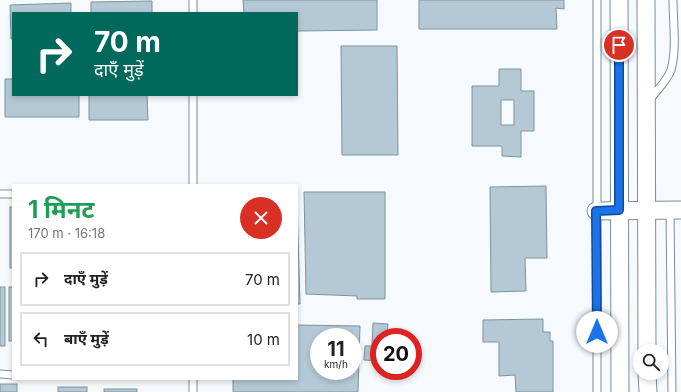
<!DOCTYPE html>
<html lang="hi">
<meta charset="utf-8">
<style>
body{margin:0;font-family:Inter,"Noto Sans Devanagari",sans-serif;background:#f2f2f2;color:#222;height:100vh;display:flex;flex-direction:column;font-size:15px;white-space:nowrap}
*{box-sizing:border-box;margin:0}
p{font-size:13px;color:#767676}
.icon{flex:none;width:22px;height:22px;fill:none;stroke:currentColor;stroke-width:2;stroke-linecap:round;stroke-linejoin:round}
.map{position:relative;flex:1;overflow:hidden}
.side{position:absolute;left:12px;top:184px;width:286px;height:196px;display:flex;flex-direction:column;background:#fff;border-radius:0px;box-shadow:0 2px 6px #0003}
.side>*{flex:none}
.banner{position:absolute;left:12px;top:12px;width:286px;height:84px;border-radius:0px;box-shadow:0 2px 6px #0003;background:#00695c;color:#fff;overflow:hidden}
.controls{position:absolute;left:633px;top:344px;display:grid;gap:8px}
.controls a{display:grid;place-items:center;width:36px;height:36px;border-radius:50%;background:#fff;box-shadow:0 2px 6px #0003;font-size:20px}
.speed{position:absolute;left:310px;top:328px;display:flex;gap:8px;font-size:20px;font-weight:700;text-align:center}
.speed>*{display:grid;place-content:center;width:52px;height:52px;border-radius:50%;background:#fff;box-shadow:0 2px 6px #0003;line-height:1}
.speed small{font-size:10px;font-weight:400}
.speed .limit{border:6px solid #d22;background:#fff;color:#111}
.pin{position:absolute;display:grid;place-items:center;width:34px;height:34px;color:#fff;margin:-17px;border:2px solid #fff;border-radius:50%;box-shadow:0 1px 4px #0007}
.me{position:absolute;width:44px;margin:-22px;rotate:0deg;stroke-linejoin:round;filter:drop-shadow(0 0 3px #0008)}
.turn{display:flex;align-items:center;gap:14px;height:84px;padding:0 16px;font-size:18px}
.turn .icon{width:52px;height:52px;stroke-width:2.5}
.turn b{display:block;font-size:28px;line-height:34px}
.round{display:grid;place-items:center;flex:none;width:42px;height:42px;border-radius:21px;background:#f2f2f2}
.head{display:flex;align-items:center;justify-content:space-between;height:68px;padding:0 16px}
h1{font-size:24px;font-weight:700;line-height:30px;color:#1e9e55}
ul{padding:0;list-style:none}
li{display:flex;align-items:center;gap:12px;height:54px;margin:0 8px 6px;padding:0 8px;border:2px solid #e0e0e0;border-radius:0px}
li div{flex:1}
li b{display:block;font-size:15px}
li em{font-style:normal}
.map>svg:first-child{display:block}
.building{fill:#b4c9d5;stroke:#7e939e;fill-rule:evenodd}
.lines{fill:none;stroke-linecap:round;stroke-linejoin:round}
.service-casing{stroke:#7a8e99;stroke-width:9}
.tertiary-casing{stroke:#7a8e99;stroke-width:19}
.service{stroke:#fff;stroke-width:7}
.tertiary{stroke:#fff;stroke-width:17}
.route-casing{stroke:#114b97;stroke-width:10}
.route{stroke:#1a73e8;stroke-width:7}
</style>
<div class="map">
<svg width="681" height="392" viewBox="0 0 681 392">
<rect width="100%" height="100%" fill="#f6fafd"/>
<!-- building -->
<g class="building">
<polygon points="243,0 377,0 377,30 297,31 297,13 244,13"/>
<polygon points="419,0 564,0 564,9 556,8 557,29 419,29"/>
<polygon points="152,1 152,13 91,13 91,2"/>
<polygon points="71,3 71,13 13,13 13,39 11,39 10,5"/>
<polygon points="341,46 397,46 398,155 342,155"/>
<path d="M499,69H521V91H534V131H521V157L502,156V146H472V86H499ZM501,100H514V125H501Z"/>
<polygon points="5,79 13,79 13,95 79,95 79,117 5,117"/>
<polygon points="89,95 147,95 148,120 89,120"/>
<polygon points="546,186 547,258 525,258 526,291 491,292 490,187"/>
<polygon points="304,192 385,192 385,299 357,299 357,296 306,294"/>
<polygon points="297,200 300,304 297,304"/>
<rect x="10" y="207" width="3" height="61"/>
<rect x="0" y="287" width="5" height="59"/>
<rect x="9" y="287" width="4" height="54"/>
<polygon points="543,319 543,332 550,332 550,341 553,341 553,392 516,392 515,375 499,376 499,342 483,342 483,320"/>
<polygon points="373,323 388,324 387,337 379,337 379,361 364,360 365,346 372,346"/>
<path d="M297,325L360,326L358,392H233V379H297ZM319,337H353V371H319Z"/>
<rect x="0" y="384" width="17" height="8"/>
<rect x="58" y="387" width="29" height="5"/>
<rect x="104" y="389" width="33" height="3"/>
</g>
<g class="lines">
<defs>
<g id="service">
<polyline points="193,0 193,13"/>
<polyline points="193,95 193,185"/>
<path d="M649,101C656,91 667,81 671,70C677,49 673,22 673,0"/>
<polyline points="0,194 13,194"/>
<polyline points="670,210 672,392"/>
<polyline points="0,374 13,375"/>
<polyline points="193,392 193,379"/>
<polyline points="597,392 597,0"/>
</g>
<g id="tertiary">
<polyline points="619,0 620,392"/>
<polyline points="646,0 647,351"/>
<polyline points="596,211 681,210"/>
<polyline points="647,373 648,392"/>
</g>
</defs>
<!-- service casing -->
<use href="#service" class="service-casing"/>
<!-- tertiary casing -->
<use href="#tertiary" class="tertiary-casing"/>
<!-- service -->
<use href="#service" class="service"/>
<!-- tertiary -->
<use href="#tertiary" class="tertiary"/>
</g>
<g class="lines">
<defs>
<polyline id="route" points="597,332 596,211 619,210 619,45"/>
</defs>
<!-- route casing -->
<use href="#route" class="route-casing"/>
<!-- route -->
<use href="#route" class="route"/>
</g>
</svg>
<div class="controls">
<a><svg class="icon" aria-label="search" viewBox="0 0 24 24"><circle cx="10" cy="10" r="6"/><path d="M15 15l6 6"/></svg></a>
</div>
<div class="speed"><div>11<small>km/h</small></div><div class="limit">20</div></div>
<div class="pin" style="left:619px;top:45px;background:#d93025"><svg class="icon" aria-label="arrive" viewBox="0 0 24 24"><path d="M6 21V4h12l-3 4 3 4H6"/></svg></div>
<svg class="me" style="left:597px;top:332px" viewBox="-20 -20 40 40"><circle r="19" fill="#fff"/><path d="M0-13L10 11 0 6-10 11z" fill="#1a73e8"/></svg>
<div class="banner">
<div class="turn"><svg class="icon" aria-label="right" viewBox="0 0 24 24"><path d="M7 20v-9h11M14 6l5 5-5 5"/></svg><div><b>70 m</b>दाएँ मुड़ें</div></div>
</div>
<section class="side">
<div class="head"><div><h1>1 मिनट</h1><p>170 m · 16:18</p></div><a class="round" style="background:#d93025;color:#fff"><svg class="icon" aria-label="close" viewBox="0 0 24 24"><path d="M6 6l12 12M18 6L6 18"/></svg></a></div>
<ul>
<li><svg class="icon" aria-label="right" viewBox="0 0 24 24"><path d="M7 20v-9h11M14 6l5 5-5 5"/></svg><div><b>दाएँ मुड़ें</b></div><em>70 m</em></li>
<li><svg class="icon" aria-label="left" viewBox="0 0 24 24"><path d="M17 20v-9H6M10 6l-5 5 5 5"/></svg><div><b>बाएँ मुड़ें</b></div><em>10 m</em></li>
</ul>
</section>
</div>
